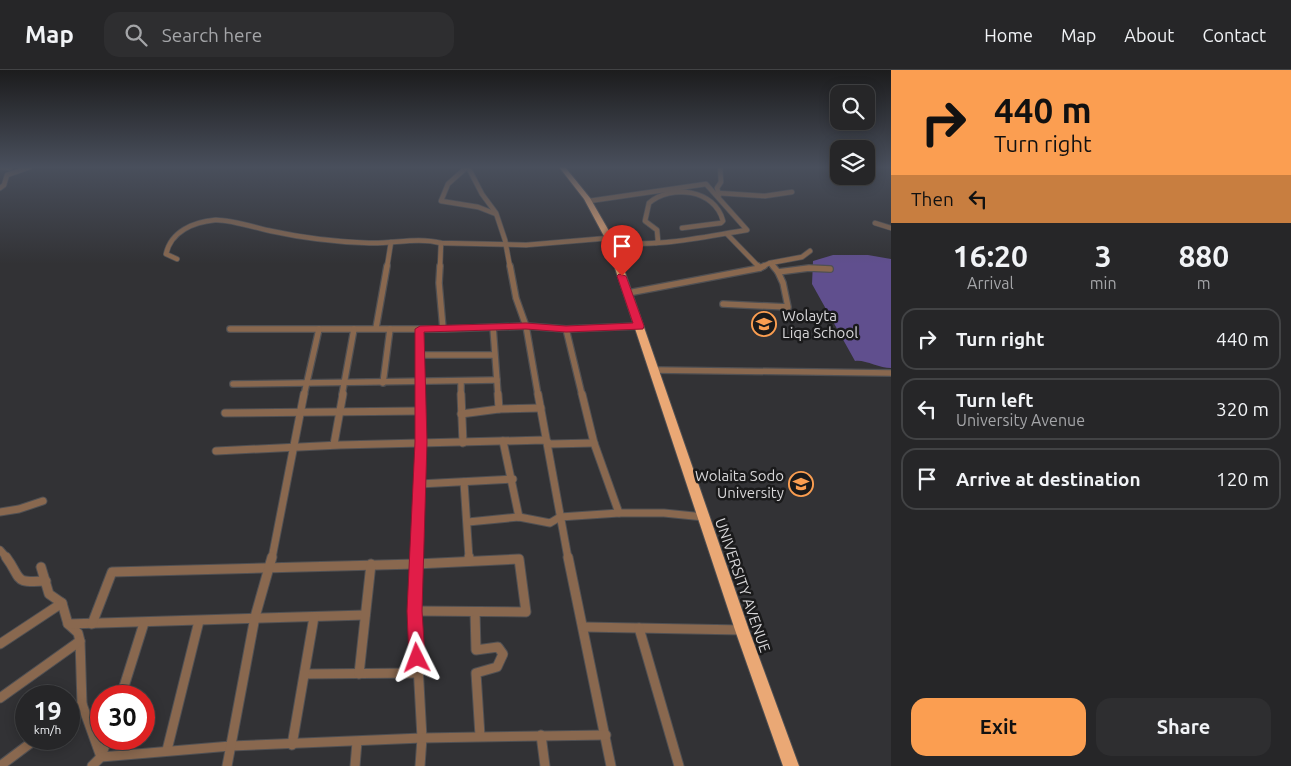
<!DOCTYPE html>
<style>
body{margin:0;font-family:Ubuntu,sans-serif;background:#2e2e30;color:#f1f3f6;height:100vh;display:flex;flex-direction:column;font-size:19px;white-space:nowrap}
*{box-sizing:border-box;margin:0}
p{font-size:16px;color:#a4a5a8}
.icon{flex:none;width:28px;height:28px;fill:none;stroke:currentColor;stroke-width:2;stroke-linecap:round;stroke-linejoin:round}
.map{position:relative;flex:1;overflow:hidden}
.drawer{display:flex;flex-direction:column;background:#262628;width:400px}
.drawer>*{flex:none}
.banner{background:#fb9e51;color:#111;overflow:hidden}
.buttons{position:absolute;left:830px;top:15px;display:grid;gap:10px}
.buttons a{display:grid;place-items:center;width:45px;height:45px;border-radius:10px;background:#262628;box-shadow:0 2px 12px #0003,0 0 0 1px #424345;font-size:25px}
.speed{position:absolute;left:15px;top:615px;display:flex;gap:10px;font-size:25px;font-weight:700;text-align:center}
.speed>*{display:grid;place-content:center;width:65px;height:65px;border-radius:50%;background:#262628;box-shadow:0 2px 12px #0003,0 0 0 1px #424345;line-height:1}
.speed small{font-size:12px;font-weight:400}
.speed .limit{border:8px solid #d22;background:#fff;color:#111}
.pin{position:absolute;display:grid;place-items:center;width:42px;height:42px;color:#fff;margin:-51px -21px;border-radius:50% 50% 50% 0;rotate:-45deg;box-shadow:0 0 5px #0007}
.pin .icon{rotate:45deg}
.me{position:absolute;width:55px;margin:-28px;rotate:357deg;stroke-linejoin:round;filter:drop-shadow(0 0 4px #0008)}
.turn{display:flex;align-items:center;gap:18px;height:105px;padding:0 20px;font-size:22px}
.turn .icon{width:65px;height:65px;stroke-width:2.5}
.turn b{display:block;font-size:35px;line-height:42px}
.then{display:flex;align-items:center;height:48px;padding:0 20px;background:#0003;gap:10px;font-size:19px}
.eta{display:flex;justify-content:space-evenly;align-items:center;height:85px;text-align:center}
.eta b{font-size:30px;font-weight:700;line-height:35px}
.cta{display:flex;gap:10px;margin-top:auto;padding:10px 20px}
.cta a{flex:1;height:58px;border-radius:15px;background:#fb9e51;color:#111;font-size:20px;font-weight:700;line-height:58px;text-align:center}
.cta a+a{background:#2e2e30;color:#f1f3f6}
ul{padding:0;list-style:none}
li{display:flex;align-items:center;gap:15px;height:62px;margin:0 10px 8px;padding:0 10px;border:2px solid #424345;border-radius:15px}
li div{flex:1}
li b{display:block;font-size:19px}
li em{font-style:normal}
header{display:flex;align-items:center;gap:30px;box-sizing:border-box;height:70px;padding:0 25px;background:#262628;border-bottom:1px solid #424345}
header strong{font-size:24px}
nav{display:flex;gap:28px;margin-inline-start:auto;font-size:18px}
.search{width:350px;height:45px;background:#2e2e30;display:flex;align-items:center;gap:12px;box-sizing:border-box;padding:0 18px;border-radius:15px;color:#a4a5a8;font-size:19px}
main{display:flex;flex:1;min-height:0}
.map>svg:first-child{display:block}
.green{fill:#604f8e}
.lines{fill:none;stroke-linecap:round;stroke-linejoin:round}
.minor-far3-casing{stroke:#505053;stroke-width:6}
.minor-far2-casing{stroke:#505053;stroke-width:8}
.minor-far1-casing{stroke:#505053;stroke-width:9}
.minor-casing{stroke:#505053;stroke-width:11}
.trunk-casing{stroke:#505053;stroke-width:2}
.minor-far3{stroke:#89684f;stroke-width:4.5}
.minor-far2{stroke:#89684f;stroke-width:5.5}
.minor-far1{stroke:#89684f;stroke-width:7}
.minor{stroke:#89684f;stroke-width:9}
.trunk{fill:#eaa875;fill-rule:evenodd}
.route{fill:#e11d48;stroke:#92132f}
.labels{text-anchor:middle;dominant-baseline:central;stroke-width:5;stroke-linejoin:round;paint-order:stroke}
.poi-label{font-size:15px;fill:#d8d7d9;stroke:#1a1a1b;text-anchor:start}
.street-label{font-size:15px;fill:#d8d7d9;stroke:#1a1a1b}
</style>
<header>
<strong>Map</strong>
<div class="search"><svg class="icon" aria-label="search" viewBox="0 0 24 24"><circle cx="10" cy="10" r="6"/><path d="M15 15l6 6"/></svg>Search here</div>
<nav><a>Home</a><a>Map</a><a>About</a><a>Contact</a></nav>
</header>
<main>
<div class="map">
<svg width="891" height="696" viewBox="0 0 891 696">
<rect width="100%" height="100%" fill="#323235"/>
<!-- green -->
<path class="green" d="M833,185H868L891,189V298C879,298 864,289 855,291L812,214L813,191Z"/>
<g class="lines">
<defs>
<g id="minor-far3">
<polyline points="0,97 10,98"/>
<polyline points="467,97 448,114 441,131 478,137 496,144"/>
<polyline points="468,97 482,124 496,143 505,170 510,197"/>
<polyline points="0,118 4,115 7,105 30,97"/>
<polyline points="718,123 765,126 792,122"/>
<polyline points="719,125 717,118 721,112 720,97"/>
<path d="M589,131L706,114L747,160C702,167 656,178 610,172"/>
<polyline points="875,153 891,158"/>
<polyline points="727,164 759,197"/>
<path d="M656,173L658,171L657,160L645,151L649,133C671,114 715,119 723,151L721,153L682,158"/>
<path d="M177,189L166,184C171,161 194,152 215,150C228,149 257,158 271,161C303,168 337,172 369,173C393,174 417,167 441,173L526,175L609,168"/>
<polyline points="770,193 802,187 810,181"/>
<polyline points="387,197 391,172"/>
<polyline points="440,197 441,173"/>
<polyline points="761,197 770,193 774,197"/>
</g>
<g id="minor-far2">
<polyline points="440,196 439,213 443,259"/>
<polyline points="510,196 516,228 526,256 538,325"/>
<polyline points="773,196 778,202 809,198 830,199"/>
<polyline points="760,198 764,196"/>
<polyline points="628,223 760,198 758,196"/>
<polyline points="723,234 788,237 783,213 778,202"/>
<polyline points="493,257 498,325"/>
<polyline points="376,258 387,196"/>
<polyline points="230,259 443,259 526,256 566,259 639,256"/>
<polyline points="420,259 421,325"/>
<polyline points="566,259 582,325"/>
<polyline points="421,285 494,285"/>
<polyline points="654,300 891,303"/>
<polyline points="461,312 461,325"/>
<polyline points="383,313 390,259"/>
<polyline points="233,314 497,310"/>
<polyline points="304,325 319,259"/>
<polyline points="342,325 354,259"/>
</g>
<g id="minor-far1">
<polyline points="461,324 463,373"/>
<polyline points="498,324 499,339 541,338"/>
<polyline points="538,324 568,488"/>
<polyline points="582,324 594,373 619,443"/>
<polyline points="225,343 420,341"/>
<polyline points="461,344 499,339"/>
<polyline points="503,371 519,447"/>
<polyline points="334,374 343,324"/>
<polyline points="216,381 340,375 545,370 550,374 594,373"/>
<polyline points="464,412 469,488"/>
<polyline points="419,414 513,409"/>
<polyline points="0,442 19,439 43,431"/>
<polyline points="468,452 519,447 550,453 560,447 619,443 664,443 704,447"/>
<polyline points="0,480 7,488"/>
<polyline points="272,488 304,324"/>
<polyline points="417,488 421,372 421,324"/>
</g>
<g id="minor">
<path d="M6,487C23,510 12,513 46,511"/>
<polyline points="417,487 415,541 422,668 420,696"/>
<polyline points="469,487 469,491"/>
<polyline points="568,487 611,696"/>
<polyline points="41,497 49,524 62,533 68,554 78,563 80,571 82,634"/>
<polyline points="475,542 476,580 498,577 503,584 497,597 476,603 480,666"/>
<polyline points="68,554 365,545"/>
<polyline points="92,554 112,502 416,494 519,489 526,542 415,541"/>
<polyline points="584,557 742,560"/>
<polyline points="639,558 679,696"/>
<polyline points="0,574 62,533"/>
<polyline points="305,604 418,603"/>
<polyline points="359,604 371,494"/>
<polyline points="121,626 144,553"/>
<polyline points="0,628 80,571"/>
<polyline points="69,645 82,634 101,687"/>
<polyline points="541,665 545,696"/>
<polyline points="292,675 314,547"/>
<polyline points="167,680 199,551"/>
<polyline points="101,687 107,669"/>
<polyline points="0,696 36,669"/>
<polyline points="92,696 101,687 231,676 422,668 606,665"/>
<polyline points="227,696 255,547 272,487"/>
<polyline points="355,696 357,672"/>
</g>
<polygon id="trunk" points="559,97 565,97 590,128 613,168 749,560 799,696 783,696 735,560 605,168 584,129"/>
</defs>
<!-- minor-far3 casing -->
<use href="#minor-far3" class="minor-far3-casing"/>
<!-- minor-far2 casing -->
<use href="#minor-far2" class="minor-far2-casing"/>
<!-- minor-far1 casing -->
<use href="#minor-far1" class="minor-far1-casing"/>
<!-- minor casing -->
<use href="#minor" class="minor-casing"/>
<!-- trunk casing -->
<use href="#trunk" class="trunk-casing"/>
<!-- minor-far3 -->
<use href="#minor-far3" class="minor-far3"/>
<!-- minor-far2 -->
<use href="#minor-far2" class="minor-far2"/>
<!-- minor-far1 -->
<use href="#minor-far1" class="minor-far1"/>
<!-- minor -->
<use href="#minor" class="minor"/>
<!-- trunk -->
<use href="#trunk" class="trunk"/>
</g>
<!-- sky -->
<linearGradient id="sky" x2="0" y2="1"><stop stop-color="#1c1c1d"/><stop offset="0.5" stop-color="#494f5c"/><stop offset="1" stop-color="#494f5c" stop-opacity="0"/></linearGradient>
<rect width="891" height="194" fill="url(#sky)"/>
<!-- route -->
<polygon class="route" points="619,204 626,206 644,256 643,259 566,262 526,259 424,262 427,372 422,541 425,588 423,593 417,596 411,593 409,588 407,541 415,372 415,259 420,256 526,253 566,256 633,253 617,206"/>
<!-- icons -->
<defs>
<symbol id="school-ring" viewBox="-11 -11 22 22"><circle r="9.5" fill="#1a1a1b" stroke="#fb9e51" stroke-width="1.5"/><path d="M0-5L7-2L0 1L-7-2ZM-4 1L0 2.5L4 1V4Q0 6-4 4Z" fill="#fb9e51"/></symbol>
<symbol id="university-ring" viewBox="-11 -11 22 22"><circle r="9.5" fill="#1a1a1b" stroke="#fb9e51" stroke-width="1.5"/><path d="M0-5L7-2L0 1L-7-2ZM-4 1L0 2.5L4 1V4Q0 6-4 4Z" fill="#fb9e51"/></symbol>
</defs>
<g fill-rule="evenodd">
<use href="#school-ring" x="750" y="240" width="28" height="28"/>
<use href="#university-ring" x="787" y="400" width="28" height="28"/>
</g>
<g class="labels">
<!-- poi labels -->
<g class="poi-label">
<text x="782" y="245">Wolayta<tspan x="782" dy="17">Liqa School</tspan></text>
<text x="784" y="405" text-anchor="end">Wolaita Sodo<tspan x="784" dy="17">University</tspan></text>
</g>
<!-- street labels -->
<g class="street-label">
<text transform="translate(743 515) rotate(71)">UNIVERSITY AVENUE</text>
</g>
</g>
</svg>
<div class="buttons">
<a><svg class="icon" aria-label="search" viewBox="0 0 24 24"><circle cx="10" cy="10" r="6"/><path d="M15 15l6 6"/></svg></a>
<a><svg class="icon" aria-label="layers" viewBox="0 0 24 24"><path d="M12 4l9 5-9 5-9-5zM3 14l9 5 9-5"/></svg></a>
</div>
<div class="speed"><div>19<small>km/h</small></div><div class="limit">30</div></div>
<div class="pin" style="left:622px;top:206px;background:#d93025"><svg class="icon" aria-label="arrive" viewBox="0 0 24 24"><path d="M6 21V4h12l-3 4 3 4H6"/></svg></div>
<svg class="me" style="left:417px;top:588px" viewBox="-20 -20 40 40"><path d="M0-17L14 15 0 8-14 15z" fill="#e11d48" stroke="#fff" stroke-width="4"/></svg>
</div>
<section class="drawer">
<div class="banner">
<div class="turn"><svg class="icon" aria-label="right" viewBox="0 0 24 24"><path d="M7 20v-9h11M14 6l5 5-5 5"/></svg><div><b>440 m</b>Turn right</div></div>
<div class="then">Then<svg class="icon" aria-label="left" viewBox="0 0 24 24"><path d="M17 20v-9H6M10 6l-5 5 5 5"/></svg></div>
</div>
<div class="eta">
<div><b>16:20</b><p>Arrival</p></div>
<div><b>3</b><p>min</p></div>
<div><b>880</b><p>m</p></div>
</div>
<ul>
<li><svg class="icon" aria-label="right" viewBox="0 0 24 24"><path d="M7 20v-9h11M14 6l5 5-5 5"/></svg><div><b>Turn right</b></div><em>440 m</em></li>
<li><svg class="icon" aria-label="left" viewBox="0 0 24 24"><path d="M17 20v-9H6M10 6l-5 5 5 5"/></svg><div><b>Turn left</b><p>University Avenue</p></div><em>320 m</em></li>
<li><svg class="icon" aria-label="arrive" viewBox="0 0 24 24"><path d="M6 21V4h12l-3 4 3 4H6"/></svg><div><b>Arrive at destination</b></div><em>120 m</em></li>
</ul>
<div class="cta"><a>Exit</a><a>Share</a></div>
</section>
</main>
